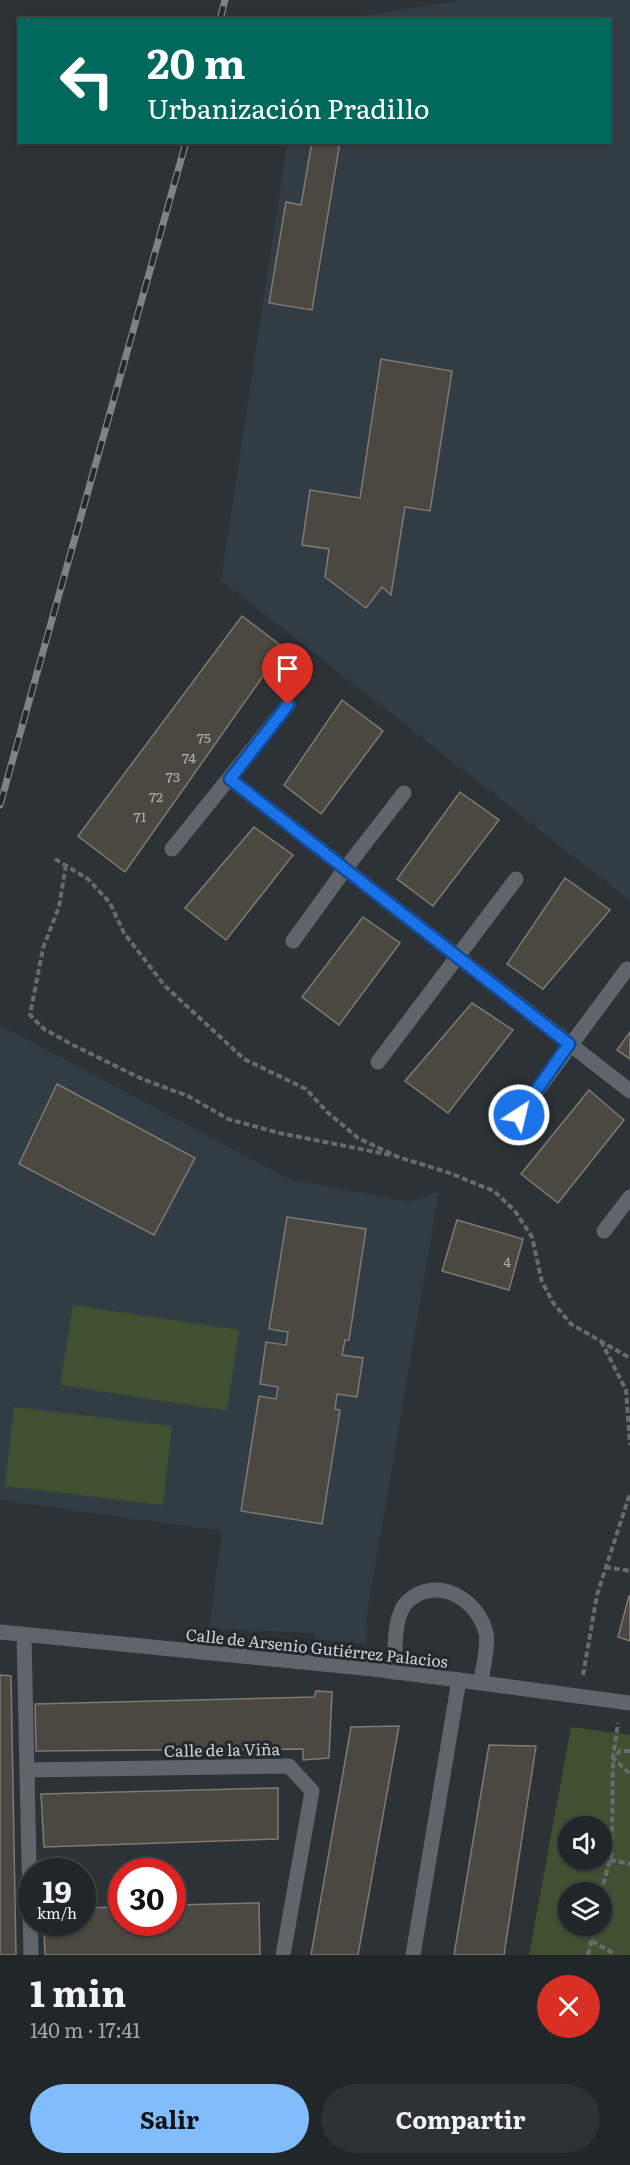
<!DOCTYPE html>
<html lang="es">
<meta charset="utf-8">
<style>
body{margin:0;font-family:Literata,serif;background:#2d3234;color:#f1f3f6;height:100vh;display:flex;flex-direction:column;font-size:22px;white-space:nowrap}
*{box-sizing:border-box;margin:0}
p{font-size:20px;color:#a2a5a8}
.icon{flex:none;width:33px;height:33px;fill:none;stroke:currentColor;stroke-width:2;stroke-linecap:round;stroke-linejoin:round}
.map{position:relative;height:1955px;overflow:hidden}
.details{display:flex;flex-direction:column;background:#212628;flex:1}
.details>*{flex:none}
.top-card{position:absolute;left:18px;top:18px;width:594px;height:126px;border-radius:0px;box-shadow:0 2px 4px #0004,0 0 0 2px #3e4345;background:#00695c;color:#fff;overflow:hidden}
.buttons{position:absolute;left:558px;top:1816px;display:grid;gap:12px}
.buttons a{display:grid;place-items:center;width:54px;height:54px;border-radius:50%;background:#212628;box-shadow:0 2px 4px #0004,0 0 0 2px #3e4345;font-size:30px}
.speed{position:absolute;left:18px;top:1858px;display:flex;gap:12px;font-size:30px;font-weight:700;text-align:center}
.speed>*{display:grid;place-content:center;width:78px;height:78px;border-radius:50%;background:#212628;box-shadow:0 2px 4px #0004,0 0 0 2px #3e4345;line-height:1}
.speed small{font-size:15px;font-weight:400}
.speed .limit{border:9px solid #d22;background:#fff;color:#111}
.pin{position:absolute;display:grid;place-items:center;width:51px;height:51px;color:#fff;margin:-62px -26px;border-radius:50% 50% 50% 0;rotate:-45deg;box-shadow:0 0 6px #0007}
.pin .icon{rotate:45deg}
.me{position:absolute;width:66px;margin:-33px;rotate:35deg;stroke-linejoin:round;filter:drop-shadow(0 0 4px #0008)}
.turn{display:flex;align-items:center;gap:21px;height:126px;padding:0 30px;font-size:27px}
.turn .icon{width:78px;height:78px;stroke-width:2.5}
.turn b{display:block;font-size:42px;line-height:51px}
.round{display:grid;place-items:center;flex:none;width:63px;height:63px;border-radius:32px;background:#2d3234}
.headline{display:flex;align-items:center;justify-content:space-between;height:102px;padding:0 30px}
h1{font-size:36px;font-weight:700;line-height:45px}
.button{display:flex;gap:12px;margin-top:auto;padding:12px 30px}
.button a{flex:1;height:69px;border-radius:36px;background:#81bdfa;color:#111;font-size:24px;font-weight:700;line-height:69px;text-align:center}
.button a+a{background:#2d3234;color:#f1f3f6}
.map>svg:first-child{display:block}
.built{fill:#313c44}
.green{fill:#405030;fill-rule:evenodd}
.building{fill:#4b4741;stroke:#7f7a74;stroke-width:1.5}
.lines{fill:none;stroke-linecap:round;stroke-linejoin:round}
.path{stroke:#666b6f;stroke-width:4;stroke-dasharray:6 3;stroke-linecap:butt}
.service{stroke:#5f656a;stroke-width:15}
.minor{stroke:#5f656a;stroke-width:15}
.tertiary{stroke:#5f656a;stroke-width:15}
.rail-casing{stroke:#7f8387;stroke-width:7}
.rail{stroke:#23282c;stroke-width:4.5;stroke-dasharray:14;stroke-linecap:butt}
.route-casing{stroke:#114b97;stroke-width:15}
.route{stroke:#1a73e8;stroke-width:10}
.labels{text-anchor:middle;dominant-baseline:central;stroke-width:6;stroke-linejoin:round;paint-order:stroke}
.number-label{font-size:14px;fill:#aeafb0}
.street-label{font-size:16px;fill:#cfd2d5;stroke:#23282c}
</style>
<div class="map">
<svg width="630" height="1955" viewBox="0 0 630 1955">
<rect width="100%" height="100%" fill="#2c3236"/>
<!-- built -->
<g class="built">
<polygon points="464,0 630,0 630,901 221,580 287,143 610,142 610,20 340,19"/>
<polygon points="0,1025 289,1179 409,1202 439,1192 365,1626 368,1628 365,1644 315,1639 314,1633 209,1629 222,1531 0,1500"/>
</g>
<!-- green -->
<g class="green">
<polygon points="73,1305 239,1330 227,1411 60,1385"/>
<polygon points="14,1407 172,1426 163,1505 5,1486"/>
<path d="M571,1727L630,1735V1955H529ZM568,1827H602V1860H568ZM568,1893H602V1926H568Z"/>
</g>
<!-- building -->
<g class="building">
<polygon points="312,142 340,142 312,310 269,303 286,202 301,205"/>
<polygon points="381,359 452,371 430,511 405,507 391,595 382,587 366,608 325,577 329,549 302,545 310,490 360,498"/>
<polygon points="242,616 297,658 281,680 268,669 125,872 78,836"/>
<polygon points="342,700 383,731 321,814 284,785"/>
<polygon points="460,792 499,820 433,906 397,879"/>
<polygon points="254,827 293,855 226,940 185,908"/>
<polygon points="565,878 610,910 543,989 507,964"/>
<polygon points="363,917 400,943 339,1025 302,997"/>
<polygon points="472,1003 513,1030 448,1113 405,1081"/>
<polygon points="630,1032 630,1059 617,1050"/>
<polygon points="57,1084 195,1158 154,1235 19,1164"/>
<polygon points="589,1090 624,1120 558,1203 521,1174"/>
<polygon points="287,1217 366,1229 349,1340 345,1340 342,1355 363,1358 357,1397 337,1394 335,1409 340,1410 322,1524 241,1511 259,1396 276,1399 278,1387 260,1384 266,1342 286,1345 288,1332 269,1329"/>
<polygon points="457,1220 523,1239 509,1290 442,1271"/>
<polygon points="629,1596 630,1596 630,1641 618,1637"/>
<polygon points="0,1675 11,1676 16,1955 0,1955"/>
<polygon points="316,1691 332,1692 329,1758 303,1760 303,1749 36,1751 35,1704 314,1697"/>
<polygon points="399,1726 358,1955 311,1955 351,1727"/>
<polygon points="489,1745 536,1746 504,1955 454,1955"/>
<polygon points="278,1788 278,1839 44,1847 41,1794"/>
<polygon points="259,1903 260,1955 45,1955 44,1931 51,1931 52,1923 82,1923 82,1908 122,1907 122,1923 172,1923 172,1905"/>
</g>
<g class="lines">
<!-- path -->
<g class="path">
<polyline points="55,859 88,879 110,903 124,933 165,986 244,1059 306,1089 327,1112 358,1138 398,1157 447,1172 494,1191 515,1211 532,1237 542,1282 554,1304 571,1324 630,1358"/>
<polyline points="66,865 59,907 43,948 30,1015 44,1029 73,1045 142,1079 188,1096 228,1119 279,1133 391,1155"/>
<polyline points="601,1341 626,1390 630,1445"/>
<polyline points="605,1567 630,1571"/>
<polyline points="583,1675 597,1595 630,1493"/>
<polyline points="630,1751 620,1751 613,1758 630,1774"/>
<polyline points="610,1860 630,1864"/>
<polyline points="601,1893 612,1852 613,1758 618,1723"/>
<polyline points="592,1941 616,1955"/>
<polyline points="588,1955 595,1926"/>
</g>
<!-- service -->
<path class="service" d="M394,1672C396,1652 392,1616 408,1601C437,1575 478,1599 486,1633C489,1647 482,1669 481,1683"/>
<!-- minor -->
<g class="minor">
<polyline points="230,779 630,1091"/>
<polyline points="172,849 288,705"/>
<polyline points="293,941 345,869 404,793"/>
<polyline points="378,1062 516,879"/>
<polyline points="519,1115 627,969"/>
<polyline points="604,1231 630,1197"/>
<polyline points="0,1632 373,1669 459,1680"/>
<polyline points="24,1634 31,1955"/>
<polyline points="27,1770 289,1766 312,1791 283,1955"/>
</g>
<!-- tertiary -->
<polyline class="tertiary" points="413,1955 459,1680 630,1703"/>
<defs>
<g id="rail">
<polyline points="220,20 225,0"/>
<polyline points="0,805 186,142"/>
</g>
</defs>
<!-- rail casing -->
<use href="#rail" class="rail-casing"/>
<!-- rail -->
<use href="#rail" class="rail"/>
</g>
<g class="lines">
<defs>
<polyline id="route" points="288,705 230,779 569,1044 519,1115"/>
</defs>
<!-- route casing -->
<use href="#route" class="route-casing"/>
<!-- route -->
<use href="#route" class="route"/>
</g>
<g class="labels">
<!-- number labels -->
<g class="number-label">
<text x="204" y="737">75</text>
<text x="189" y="757">74</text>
<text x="173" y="776">73</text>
<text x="156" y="796">72</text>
<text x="140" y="816">71</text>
<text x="507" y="1261">4</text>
</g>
<!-- street labels -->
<g class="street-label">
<text transform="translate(317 1647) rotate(6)">Calle de Arsenio Gutiérrez Palacios</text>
<text transform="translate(222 1749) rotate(-1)">Calle de la Viña</text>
</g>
</g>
</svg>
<div class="buttons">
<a><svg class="icon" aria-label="sound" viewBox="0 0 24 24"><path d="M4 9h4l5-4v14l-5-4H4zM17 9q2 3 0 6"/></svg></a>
<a><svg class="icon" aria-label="layers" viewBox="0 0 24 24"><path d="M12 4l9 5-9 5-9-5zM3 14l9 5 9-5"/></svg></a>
</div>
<div class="speed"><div>19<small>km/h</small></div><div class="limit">30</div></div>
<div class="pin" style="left:288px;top:705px;background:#d93025"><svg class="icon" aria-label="arrive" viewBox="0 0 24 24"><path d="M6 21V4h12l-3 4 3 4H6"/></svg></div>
<svg class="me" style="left:519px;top:1115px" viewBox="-20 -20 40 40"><circle r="17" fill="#1a73e8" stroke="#fff" stroke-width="3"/><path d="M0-11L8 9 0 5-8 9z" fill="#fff"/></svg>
<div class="top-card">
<div class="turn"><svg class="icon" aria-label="left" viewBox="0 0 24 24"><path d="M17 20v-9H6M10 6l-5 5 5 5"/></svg><div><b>20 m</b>Urbanización Pradillo</div></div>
</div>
</div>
<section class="details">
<div class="headline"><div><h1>1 min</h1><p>140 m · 17:41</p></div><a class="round" style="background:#d93025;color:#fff"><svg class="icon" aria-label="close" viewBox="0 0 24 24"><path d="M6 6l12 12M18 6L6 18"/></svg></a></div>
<div class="button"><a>Salir</a><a>Compartir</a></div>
</section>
